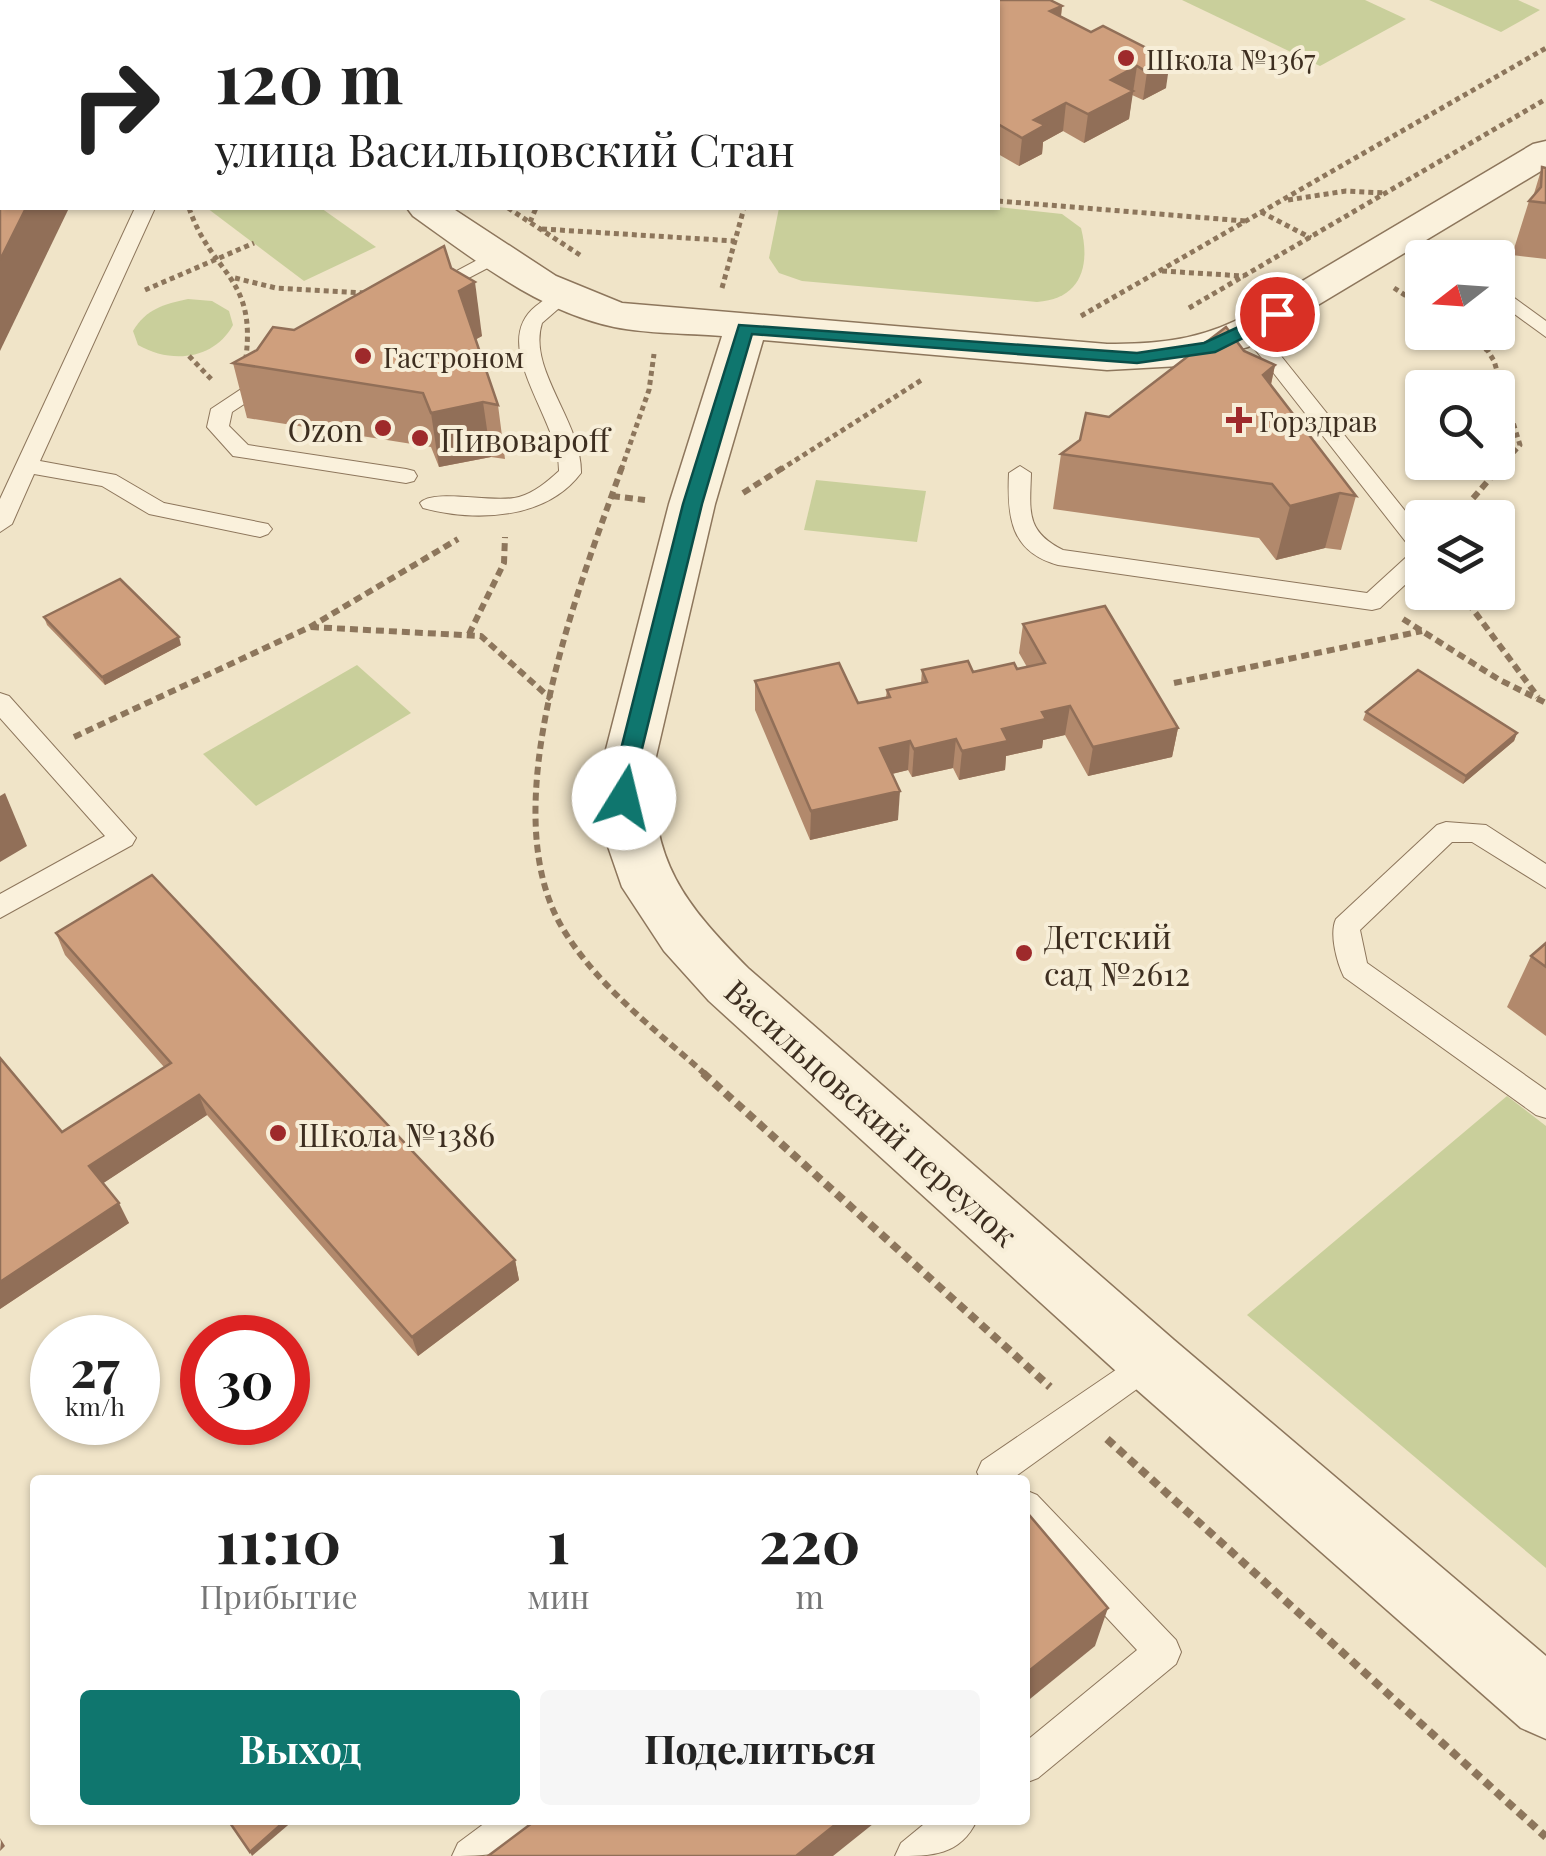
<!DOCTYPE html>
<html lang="ru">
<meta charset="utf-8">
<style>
body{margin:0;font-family:"Playfair Display",serif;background:#f6f6f6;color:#222;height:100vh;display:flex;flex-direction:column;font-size:38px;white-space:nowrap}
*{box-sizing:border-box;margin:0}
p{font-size:32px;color:#767676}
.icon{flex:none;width:55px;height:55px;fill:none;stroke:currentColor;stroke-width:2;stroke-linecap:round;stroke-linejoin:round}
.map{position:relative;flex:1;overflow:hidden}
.sheet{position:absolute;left:30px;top:1475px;width:1000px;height:350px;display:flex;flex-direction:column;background:#fff;border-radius:10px;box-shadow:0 2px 8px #0004}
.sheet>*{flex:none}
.banner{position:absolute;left:0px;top:0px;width:1000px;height:210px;box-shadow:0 2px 8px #0004;background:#fff;color:#222;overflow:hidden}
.needle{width:65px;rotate:253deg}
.buttons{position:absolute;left:1405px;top:240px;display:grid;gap:20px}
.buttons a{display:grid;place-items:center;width:110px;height:110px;border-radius:10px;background:#fff;box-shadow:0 2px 8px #0004;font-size:50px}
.speed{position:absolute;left:30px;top:1315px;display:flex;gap:20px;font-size:50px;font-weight:700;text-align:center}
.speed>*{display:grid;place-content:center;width:130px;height:130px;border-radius:50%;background:#fff;box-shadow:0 2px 8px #0004;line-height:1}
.speed small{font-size:25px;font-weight:400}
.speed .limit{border:15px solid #d22;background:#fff;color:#111}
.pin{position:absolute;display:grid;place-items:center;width:85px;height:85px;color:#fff;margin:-42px;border:5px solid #fff;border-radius:50%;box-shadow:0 2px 10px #0007}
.me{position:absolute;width:110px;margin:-55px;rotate:9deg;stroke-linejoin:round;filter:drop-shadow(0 0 8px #0008)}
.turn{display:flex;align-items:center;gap:35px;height:210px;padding:0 50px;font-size:45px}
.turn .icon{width:130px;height:130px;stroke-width:2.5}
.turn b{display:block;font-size:70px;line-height:85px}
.eta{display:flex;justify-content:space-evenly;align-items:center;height:170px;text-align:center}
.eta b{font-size:60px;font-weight:700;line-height:70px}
.primary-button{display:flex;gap:20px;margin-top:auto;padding:20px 50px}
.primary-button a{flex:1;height:115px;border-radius:10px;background:#0f766e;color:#fff;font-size:40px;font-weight:700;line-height:115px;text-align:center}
.primary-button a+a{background:#f6f6f6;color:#222}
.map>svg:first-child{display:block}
.green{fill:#c9cf9b}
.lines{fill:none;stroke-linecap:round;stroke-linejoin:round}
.service-casing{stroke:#8d765c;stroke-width:2}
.minor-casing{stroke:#8d765c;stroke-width:3}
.path-far2{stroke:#8d765c;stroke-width:5;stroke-dasharray:5 4;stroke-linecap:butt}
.path-far1{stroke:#8d765c;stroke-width:6;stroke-dasharray:8 5;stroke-linecap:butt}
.path{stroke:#8d765c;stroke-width:8;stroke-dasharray:9 6;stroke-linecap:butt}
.service{fill:#faf1dc;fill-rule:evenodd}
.minor{fill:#faf1dc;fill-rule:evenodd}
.wall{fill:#b2896c}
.shaded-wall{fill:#916f58}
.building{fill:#cf9f7d;stroke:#916f58;stroke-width:2.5}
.route{fill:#0f766e;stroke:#0a4d48;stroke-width:2.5}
.poi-dot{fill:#9e2a2b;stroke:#f7eed8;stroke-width:4}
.labels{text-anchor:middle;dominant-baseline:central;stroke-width:8;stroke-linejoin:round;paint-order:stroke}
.far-poi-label{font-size:28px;fill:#3d2e20;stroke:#f7eed8;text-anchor:start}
.poi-label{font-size:32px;fill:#3d2e20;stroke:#f7eed8;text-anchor:start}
.street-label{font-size:32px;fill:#3d2e20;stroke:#f7eed8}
</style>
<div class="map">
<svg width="1546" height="1856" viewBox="0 0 1546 1856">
<rect width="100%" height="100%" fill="#f0e4c8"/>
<!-- green -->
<g class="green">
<polygon points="1182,0 1365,0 1406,19 1320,66"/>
<polygon points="1429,0 1518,0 1540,10 1501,32"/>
<path d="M998,207L1062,214L1081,228C1091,267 1080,299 1037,302L802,281L779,273L769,258L779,208Z"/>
<polygon points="207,208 321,208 376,247 304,281"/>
<path d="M188,299L212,301L229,311L233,325C214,360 171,364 138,345L133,331C146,309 164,304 188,299Z"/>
<polygon points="816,480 926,491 917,542 804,530"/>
<polygon points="357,665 411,713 256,806 203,754"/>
<polygon points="1507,1096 1546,1126 1546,1568 1247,1315"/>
</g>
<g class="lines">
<defs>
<g id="service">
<polygon points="135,208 155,208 40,461 116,475 164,503 268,524 272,529 268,534 260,537 149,514 102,486 34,474 12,524 0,532 0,499"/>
<polygon points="1399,233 1440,254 1443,258 1422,260 1392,243 1392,235"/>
<polygon points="496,250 506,256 503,260 438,294 424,294 421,290"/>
<polygon points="1498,286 1546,321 1546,337 1498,302"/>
<path d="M563,290L573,296L542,323C527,370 582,421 581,473C546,520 475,522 423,508L420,503C433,488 495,504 519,497C535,492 547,482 559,471C560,419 487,345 536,306C545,299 553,293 563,290Z"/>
<path d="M1250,324L1257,326L1422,532V569L1380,608L1372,610L1058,565C1010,552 1007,516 1009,473L1020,466L1031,473C1030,511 1025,531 1063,550L1367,593L1413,551L1243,334L1239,330Z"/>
<polygon points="270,370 278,372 281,377 278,382 232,412 229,426 248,445 406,469 414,471 417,476 414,481 406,483 233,456 207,427 211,409"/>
<polygon points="0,693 9,696 136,838 132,845 0,918 0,894 105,836 0,718"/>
<path d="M1446,822L1486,825L1546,864V888L1472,842H1452L1360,930L1367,963L1546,1090V1118L1536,1115L1344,977C1337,963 1329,934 1336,919L1437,825Z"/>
<polygon points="1151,1346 1162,1351 1167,1361 1162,1371 1016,1476 1018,1480 981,1480 977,1472 982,1461"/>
<polygon points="1025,1490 1037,1495 1176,1640 1181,1652 1176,1664 1038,1778 1025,1783 1025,1742 1137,1650 1025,1530"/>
<path d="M489,1820H539C522,1856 488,1856 452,1856L458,1843Z"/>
<path d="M929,1820H977C960,1856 932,1856 895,1856L901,1843Z"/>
</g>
<g id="minor">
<polygon points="114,0 150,0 151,2 115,2"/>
<path d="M1546,141V168L1248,347L1180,366L1107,370L763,340L715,504L654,765C650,862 684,903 749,969L1174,1340L1546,1656V1739L1521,1728L1128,1382L709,1001L664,951L622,887L603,832L602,765L669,504L722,336C686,333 649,334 614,327C538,311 475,260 413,216L407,208H452L556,276L622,303L1107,344C1153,344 1193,341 1235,321L1533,144Z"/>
</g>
</defs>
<!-- service casing -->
<use href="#service" class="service-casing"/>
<!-- minor casing -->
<use href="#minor" class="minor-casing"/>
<!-- path-far2 -->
<g class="path-far2">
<polyline points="192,0 196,2"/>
<polyline points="489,0 493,2"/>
<polyline points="432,2 449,0"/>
<polyline points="1288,200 1346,191 1385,193"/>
<polyline points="998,201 1245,221"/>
<path d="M189,208C212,275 256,276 246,357"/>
<polyline points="508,208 580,255"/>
<polyline points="1261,212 1311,238"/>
<polyline points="530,222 536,208"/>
<polyline points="542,229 735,241"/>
<polyline points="1162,271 1244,276"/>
<polyline points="235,278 276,288 366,293"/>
<polyline points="722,288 744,208"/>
<polyline points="1394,288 1422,306"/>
<polyline points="145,290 254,243"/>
<polyline points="1189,308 1546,99"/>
<polyline points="1081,316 1546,48"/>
<polyline points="1464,332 1488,351 1494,361 1520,445 1498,470"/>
<polyline points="189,356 212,380"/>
<polyline points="621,470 649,390 654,354"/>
<polyline points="780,470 923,379"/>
</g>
<!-- path-far1 -->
<g class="path-far1">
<path d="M622,467C578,590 491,809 563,929C598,987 656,1030 706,1075"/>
<polyline points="743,493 784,467"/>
<polyline points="612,496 645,500"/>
<polyline points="1456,518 1500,467"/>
<polyline points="1460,592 1538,697"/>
<polyline points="1403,619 1498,679 1546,703"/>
<polyline points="311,627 481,636 551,699"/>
<polyline points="469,634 504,563 505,537"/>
<polyline points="1174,683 1422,631"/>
<polyline points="74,737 310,627 458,539"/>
</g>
<!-- path -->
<g class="path">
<polyline points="703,1073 1050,1387"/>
<polyline points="1107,1439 1546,1837"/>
</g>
<!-- service -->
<use href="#service" class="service"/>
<!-- minor -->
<use href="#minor" class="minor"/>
</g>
<!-- wall -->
<g class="wall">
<polygon points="308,0 363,0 362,2 308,2"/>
<polygon points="998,2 1062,6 1061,16 1091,32 1103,26 1166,88 1143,100 1132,95 1129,119 1084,143 1063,131 1043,142 1042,154 1019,166 998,154"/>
<polygon points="1542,167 1546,168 1546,259 1512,255 1529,201 1533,197"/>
<polygon points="451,268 482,336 476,339 498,405 505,459 491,457 439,467 431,447 247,418 233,363 294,330"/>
<polygon points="1244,351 1275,365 1271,385 1356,496 1341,550 1325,548 1276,560 1259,538 1053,509 1061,454 1109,417"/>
<polygon points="44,617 181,645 105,685 47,625"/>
<polygon points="1023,624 1178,728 1172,757 1088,776 1065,735 1043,740 1042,748 1006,756 1005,770 959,780 953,768 912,777 908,770 892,774 898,820 810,840 755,710 755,681 858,703 886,697 887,690 921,683 922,670 973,672 1017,669 1027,667 1019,653"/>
<polygon points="1366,712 1517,733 1514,741 1463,784 1363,720"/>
<polygon points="56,933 515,1260 519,1280 418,1356 207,1115 103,1183 129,1223 0,1309 0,1058 62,1132 164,1067 65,955"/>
<polygon points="1546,943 1546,1036 1507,1007 1531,956"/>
</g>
<!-- shaded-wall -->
<g class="shaded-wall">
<polygon points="1062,6 1059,34 1050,11"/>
<polygon points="1170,60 1166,88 1143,100 1147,72"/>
<polygon points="1137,66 1129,119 1084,143 1088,114 1111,80"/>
<polygon points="1066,103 1063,131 1043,142 1042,154 1019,166 1022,138 1034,120"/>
<polygon points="26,208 69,208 0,351 0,260"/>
<polygon points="475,282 482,336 466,345 459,291"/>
<polygon points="1275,365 1263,420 1263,375"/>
<polygon points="483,402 491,457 439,467 431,413"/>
<polygon points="1340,493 1325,548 1276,560 1290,506"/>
<polygon points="179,637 181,645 105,685 102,677"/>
<polygon points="1070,706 1065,735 1043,740 1042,748 1006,756 1005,770 959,780 962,751 1002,729 1042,712"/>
<polygon points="1178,728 1172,757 1088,776 1093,747"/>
<polygon points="1517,733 1514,741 1463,784 1466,776"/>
<polygon points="956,739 953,768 912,777 914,749"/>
<polygon points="910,741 908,770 879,777 880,748"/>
<polygon points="900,791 898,820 810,840 811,811"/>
<polygon points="5,793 27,846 0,862 0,796"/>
<polygon points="199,1095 207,1115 99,1186 89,1166"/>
<polygon points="119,1203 129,1223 0,1309 0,1282"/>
<polygon points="515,1260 519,1280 418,1356 412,1337"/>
<polygon points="1108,1608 1095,1646 1025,1703 1025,1674"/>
<polygon points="286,1820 294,1820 252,1856 250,1852"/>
<polygon points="841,1820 878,1820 833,1856 796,1856"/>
<polygon points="0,1838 5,1846 0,1851 1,1842"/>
</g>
<!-- building -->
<g class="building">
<polygon points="916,0 952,0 957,2 911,2"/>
<polygon points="966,0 1050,0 1062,6 1050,11 1091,32 1103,26 1170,60 1147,72 1137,66 1111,80 1133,91 1088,114 1066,103 1034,120 1045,125 1022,138 998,124 998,2 960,2"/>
<polygon points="2,117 2,208 26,208 0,260 0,121"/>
<polygon points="1542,167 1546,168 1546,203 1529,201 1541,187"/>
<polygon points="444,246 451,268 475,282 459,291 498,405 483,402 431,413 423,393 233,363 257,350 273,327 294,330"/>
<polygon points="1226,327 1244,351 1275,365 1263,375 1356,496 1340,493 1290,506 1272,484 1061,454 1080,440 1086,413 1109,417"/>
<polygon points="120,579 179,637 102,677 44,617"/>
<polygon points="1105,606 1178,728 1093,747 1070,706 1042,712 1046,719 1002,729 1008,741 962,751 956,739 914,749 910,741 880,748 900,791 811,811 755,681 839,663 858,703 890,697 887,690 927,682 922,670 968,661 973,672 1014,663 1017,669 1045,663 1023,624"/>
<polygon points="1418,670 1517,733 1466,776 1366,712"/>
<polygon points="152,875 515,1260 412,1337 199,1095 89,1166 119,1203 0,1282 0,1058 62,1132 171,1063 56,933"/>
<polygon points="1546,943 1546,967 1531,956"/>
<polygon points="1025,1510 1108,1608 1025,1674"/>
<polygon points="228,1820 286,1820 250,1852"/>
<polygon points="536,1820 841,1820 796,1856 488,1856"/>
</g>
<!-- route -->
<polygon class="route" points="1277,309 1283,311 1283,318 1215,352 1137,363 752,334 702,504 638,765 631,804 616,804 613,798 617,765 683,504 739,325 1137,353 1204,343"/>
<!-- markers -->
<g class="poi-dot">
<circle cx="1126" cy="58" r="10"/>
<circle cx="363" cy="356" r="10"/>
<path d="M1234 405h10v10h10v10h-10v10h-10v-10h-10v-10h10z"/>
<circle cx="383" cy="428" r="10"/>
<circle cx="420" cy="438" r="10"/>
<circle cx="1024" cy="953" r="10"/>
<circle cx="278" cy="1133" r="10"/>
</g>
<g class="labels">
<!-- far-poi labels -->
<g class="far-poi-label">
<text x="1146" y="58">Школа №1367</text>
<text x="383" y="356">Гастроном</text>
<text x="1259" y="420">Горздрав</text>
</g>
<!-- poi labels -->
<g class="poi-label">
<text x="363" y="428" text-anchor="end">Ozon</text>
<text x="440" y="438">Пивовароff</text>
<text x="1044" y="935">Детский<tspan x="1044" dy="37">сад №2612</tspan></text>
<text x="298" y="1133">Школа №1386</text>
</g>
<!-- street labels -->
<g class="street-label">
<text transform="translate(872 1112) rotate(42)">Васильцовский переулок</text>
</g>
</g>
</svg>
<div class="buttons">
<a><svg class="needle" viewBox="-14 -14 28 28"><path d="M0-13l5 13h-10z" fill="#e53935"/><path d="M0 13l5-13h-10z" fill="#767676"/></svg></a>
<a><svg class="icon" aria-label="search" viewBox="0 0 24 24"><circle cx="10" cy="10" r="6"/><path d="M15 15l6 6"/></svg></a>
<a><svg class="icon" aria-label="layers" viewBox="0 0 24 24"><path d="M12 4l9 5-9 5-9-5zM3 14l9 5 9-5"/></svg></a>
</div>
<div class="speed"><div>27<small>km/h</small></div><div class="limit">30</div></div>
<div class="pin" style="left:1277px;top:314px;background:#d93025"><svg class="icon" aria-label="arrive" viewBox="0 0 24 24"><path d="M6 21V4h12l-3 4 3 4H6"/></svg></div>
<svg class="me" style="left:624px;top:798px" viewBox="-20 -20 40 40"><circle r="19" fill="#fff"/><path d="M0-13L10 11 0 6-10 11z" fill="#0f766e"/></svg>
<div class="banner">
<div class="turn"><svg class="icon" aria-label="right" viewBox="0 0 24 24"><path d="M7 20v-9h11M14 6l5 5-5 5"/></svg><div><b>120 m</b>улица Васильцовский Стан</div></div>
</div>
<section class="sheet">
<div class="eta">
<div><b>11:10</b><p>Прибытие</p></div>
<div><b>1</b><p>мин</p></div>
<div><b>220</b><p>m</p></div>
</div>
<div class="primary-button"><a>Выход</a><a>Поделиться</a></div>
</section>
</div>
